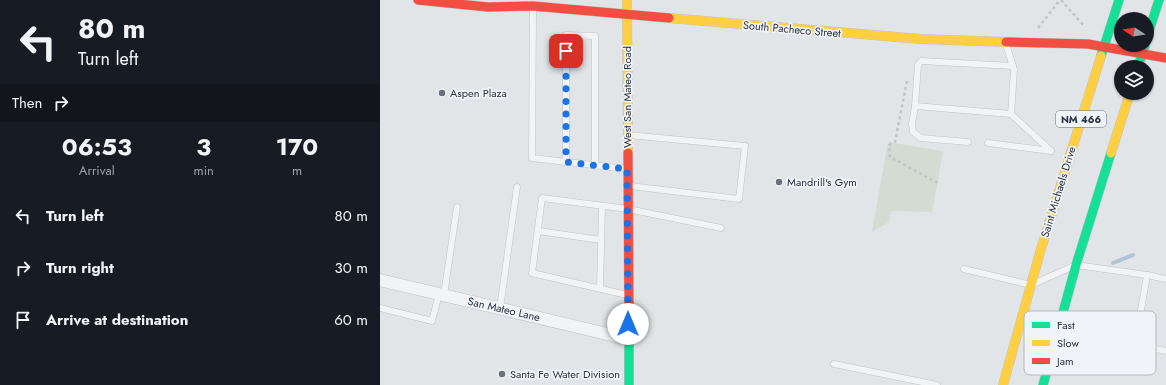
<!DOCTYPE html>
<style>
body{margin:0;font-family:Jost,sans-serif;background:#242831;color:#f1f3f6;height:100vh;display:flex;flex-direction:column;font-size:15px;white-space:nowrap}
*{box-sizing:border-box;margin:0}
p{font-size:13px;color:#9ea1a6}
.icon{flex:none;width:22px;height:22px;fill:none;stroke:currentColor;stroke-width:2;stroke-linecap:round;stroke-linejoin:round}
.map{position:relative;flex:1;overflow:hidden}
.panel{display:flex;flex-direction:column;background:#171b24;width:380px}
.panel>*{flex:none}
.top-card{background:#171b24;color:#f1f3f6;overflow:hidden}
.needle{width:26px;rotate:282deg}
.tools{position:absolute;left:734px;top:12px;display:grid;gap:8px}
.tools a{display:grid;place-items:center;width:40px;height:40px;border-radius:50%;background:#171b24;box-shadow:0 1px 3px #0004;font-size:20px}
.pin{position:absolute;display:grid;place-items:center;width:34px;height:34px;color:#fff;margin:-17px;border-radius:8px;box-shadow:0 2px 6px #0006}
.me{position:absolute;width:44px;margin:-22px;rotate:0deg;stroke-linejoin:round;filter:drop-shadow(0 0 3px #0008)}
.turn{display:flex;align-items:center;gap:14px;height:84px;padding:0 12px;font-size:18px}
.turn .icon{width:52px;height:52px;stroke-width:2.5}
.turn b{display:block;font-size:28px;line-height:34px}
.then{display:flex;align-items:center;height:38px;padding:0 12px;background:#0003;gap:8px;font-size:15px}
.eta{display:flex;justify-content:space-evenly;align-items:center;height:68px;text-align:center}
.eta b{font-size:24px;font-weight:700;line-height:28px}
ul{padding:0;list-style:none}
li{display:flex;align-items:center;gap:12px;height:52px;padding:0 12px}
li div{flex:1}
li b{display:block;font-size:15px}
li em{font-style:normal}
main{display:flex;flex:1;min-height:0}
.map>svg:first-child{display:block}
.green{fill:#d3dcd3}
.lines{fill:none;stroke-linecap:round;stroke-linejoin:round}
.stream{stroke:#b0c3d4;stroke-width:4}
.lane-casing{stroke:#c0c3c6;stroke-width:7}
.street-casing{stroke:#c0c3c6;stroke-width:13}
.fast-casing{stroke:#c0c3c6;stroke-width:10}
.slow-casing{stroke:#c0c3c6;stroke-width:10}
.jam-casing{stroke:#c0c3c6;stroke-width:10}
.path{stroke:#c1c3c8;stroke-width:2.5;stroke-dasharray:3 3;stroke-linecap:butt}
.lane{stroke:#f2f3f4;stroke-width:6}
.street{stroke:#f2f3f4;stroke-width:12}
.fast{stroke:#16e098;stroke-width:9}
.slow{stroke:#ffcf43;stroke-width:9}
.jam{stroke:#f24e42;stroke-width:9}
.route{stroke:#1a73e8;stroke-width:7;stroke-dasharray:0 12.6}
.poi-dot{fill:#69717c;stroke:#f0f3f7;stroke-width:1.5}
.labels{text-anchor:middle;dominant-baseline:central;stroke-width:3.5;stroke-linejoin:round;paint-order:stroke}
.shield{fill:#f0f3f7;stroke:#646d78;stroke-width:1}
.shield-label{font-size:10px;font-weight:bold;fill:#283342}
.street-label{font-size:11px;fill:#283342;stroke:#f0f3f7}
.poi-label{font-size:11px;fill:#283342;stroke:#f0f3f7;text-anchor:start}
.key{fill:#f0f3f7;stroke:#b4b9c1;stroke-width:1}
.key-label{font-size:11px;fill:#283342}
</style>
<main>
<section class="panel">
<div class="top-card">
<div class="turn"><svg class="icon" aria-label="left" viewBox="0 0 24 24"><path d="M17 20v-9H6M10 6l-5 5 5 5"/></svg><div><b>80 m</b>Turn left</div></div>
<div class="then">Then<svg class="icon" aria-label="right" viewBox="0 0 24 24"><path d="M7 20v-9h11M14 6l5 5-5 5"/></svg></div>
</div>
<div class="eta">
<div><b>06:53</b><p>Arrival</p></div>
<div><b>3</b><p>min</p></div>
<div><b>170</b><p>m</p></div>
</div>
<ul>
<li><svg class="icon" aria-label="left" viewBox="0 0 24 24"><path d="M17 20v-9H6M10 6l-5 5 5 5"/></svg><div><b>Turn left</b></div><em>80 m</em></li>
<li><svg class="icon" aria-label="right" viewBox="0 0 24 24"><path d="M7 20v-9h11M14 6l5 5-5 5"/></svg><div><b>Turn right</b></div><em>30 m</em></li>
<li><svg class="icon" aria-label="arrive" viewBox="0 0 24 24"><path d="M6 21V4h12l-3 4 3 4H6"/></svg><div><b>Arrive at destination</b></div><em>60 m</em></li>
</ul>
</section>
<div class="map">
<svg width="786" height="385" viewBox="0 0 786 385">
<rect width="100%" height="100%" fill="#e2e5e8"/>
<!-- green -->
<polygon class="green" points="508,142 563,151 553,208 552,212 511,211 509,222 492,232"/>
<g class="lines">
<!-- stream -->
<polyline class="stream" points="733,263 753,255"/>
<defs>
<g id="lane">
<polyline points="153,7 152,158 247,169"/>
<polyline points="626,44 634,70 631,114 671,151"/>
<polyline points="535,106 631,114"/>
<polyline points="248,135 365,146 359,199 250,186"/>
<polyline points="588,142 541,138 533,132 532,124 535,106 538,65 541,61 633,66"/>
<polyline points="608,143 671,151"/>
<polyline points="186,162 186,35 215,36 215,166"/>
<polyline points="158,231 221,240"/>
<polyline points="584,269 651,285 696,265 767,275 756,339 759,346 786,351"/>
<polyline points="767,275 786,279"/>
<polyline points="220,288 222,206"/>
<polyline points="64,295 77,207"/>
<polyline points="247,295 152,273 162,198 248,209 341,228"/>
<polyline points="0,308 52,321 59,294"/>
<polyline points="120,308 137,187"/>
<polyline points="454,364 557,385"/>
</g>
<polyline id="street" points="0,280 248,339"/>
<g id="fast">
<polyline points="767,37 779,0"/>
<polyline points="721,56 739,0"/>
<polyline points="758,67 765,45"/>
<polyline points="249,322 249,385"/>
<polyline points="663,385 696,265 731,153"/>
</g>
<g id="slow">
<polyline points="247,0 248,153"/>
<polyline points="289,18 541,39 626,42"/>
<polyline points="731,153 750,93"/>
<polyline points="623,385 661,249 721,56"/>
</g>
<g id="jam">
<polyline points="38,0 108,7 153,6 289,18"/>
<polyline points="626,42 708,44 786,58"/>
<polyline points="248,153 249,322"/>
</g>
</defs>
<!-- lane casing -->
<use href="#lane" class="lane-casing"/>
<!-- street casing -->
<use href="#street" class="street-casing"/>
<!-- fast casing -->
<use href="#fast" class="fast-casing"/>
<!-- slow casing -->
<use href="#slow" class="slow-casing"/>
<!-- jam casing -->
<use href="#jam" class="jam-casing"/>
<!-- path -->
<g class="path">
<polyline points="681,0 705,27"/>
<polyline points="658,28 680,0"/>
<polyline points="527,81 515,142 509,145 510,157 558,183"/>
</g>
<!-- lane -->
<use href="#lane" class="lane"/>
<!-- street -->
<use href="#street" class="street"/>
<!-- fast -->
<use href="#fast" class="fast"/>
<!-- slow -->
<use href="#slow" class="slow"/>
<!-- jam -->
<use href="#jam" class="jam"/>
</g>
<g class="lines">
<!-- route -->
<polyline class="route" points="186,51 186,162 247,169 248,324"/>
</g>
<!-- markers -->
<g class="poi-dot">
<circle cx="62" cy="93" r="4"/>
<circle cx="399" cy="182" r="4"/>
<circle cx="122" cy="374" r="4"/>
</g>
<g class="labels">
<!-- shield labels -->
<rect class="shield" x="676" y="111" width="50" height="16" rx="3"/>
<g class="shield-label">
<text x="701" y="119">NM 466</text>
</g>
<!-- street labels -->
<g class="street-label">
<text transform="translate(412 29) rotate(5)">South Pacheco Street</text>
<text transform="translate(247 97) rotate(-90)">West San Mateo Road</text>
<text transform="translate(678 192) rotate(-73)">Saint Michaels Drive</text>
<text transform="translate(124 309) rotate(13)">San Mateo Lane</text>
</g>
<!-- poi labels -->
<g class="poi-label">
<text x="70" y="93">Aspen Plaza</text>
<text x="407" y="182">Mandrill's Gym</text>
<text x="130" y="374">Santa Fe Water Division</text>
</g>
</g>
<!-- legend -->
<rect x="644" y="311" width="132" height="64" rx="6" class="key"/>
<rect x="652" y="322" width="18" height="6" fill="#16e098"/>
<rect x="652" y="340" width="18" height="6" fill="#ffcf43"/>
<rect x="652" y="358" width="18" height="6" fill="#f24e42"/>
<g class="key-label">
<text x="677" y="329">Fast</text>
<text x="677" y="347">Slow</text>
<text x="677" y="365">Jam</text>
</g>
</svg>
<div class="tools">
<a><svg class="needle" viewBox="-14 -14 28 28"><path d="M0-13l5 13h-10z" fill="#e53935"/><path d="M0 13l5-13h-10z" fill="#9ea1a6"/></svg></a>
<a><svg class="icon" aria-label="layers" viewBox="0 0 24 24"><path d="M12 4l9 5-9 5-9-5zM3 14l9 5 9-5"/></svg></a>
</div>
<div class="pin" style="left:186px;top:51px;background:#d93025"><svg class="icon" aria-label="arrive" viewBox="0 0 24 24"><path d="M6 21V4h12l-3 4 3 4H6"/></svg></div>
<svg class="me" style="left:248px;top:324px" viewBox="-20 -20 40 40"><circle r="19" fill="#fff"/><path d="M0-13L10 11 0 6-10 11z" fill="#1a73e8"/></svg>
</div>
</main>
